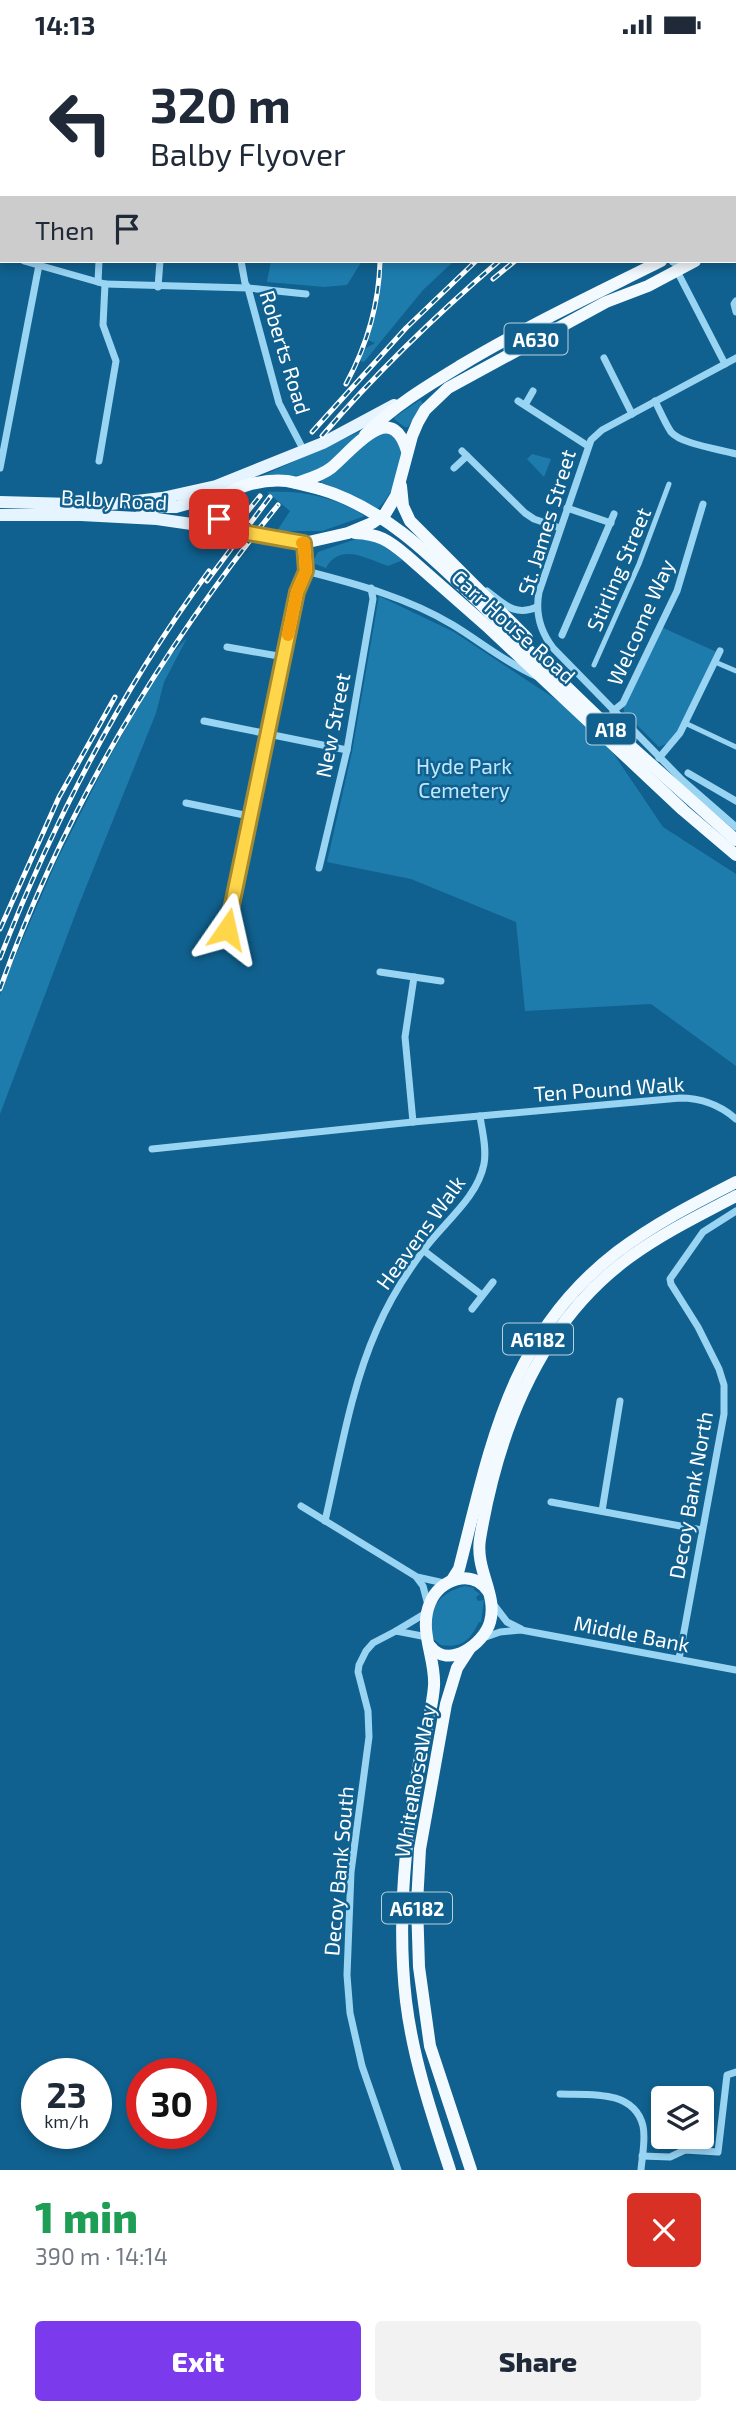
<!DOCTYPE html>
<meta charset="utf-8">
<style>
body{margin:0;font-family:"Exo 2",sans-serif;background:#f2f2f3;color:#1f2937;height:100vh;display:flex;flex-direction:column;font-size:26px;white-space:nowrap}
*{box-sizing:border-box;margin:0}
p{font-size:23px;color:#747a83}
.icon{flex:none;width:38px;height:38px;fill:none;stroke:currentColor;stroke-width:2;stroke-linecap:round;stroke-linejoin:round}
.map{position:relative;height:2121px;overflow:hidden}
.sheet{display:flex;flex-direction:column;background:#fff;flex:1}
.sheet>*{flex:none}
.guide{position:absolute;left:0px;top:0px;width:737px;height:214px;box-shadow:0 4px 10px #0003;background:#fff;color:#1f2937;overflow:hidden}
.buttons{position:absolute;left:651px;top:2037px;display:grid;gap:14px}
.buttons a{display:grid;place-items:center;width:63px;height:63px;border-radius:7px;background:#fff;box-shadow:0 4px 10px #0003;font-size:35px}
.speed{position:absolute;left:21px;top:2009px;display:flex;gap:14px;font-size:35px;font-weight:700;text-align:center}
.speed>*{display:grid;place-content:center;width:91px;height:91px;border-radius:50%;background:#fff;box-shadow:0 4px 10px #0003;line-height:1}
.speed small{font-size:18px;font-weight:400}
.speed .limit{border:10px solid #d22;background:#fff;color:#111}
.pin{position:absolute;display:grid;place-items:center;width:60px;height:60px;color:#fff;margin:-30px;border-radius:14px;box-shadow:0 4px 10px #0006}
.me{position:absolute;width:77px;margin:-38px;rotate:11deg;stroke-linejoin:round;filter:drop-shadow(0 0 5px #0008)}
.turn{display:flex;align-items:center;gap:24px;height:147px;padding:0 35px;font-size:32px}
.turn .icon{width:91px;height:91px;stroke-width:2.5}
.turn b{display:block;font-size:49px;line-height:60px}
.then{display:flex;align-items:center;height:66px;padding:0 35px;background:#0003;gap:14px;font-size:26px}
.round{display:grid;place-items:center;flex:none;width:74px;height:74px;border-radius:7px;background:#f2f2f3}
.overview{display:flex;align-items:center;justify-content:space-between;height:119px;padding:0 35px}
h1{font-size:42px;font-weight:800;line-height:52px;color:#1e9e55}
.button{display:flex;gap:14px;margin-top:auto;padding:14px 35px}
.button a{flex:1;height:80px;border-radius:7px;background:#7c3aed;color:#fff;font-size:28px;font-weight:800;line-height:80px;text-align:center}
.button a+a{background:#f2f2f3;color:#1f2937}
.status{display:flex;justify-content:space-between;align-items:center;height:49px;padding:0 35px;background:#fff;direction:ltr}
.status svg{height:19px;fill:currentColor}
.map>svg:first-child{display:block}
.green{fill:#1e7cad}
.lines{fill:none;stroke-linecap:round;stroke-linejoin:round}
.pedestrian{stroke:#99d4f3;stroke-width:5}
.minor{stroke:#99d4f3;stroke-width:7}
.tertiary{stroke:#99d4f3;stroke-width:9}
.primary{stroke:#e5f4ff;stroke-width:12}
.trunk{stroke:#f2faff;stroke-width:12}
.rail-casing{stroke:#fff;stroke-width:5}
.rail{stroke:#10618f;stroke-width:2.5;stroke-dasharray:8;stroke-linecap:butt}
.trunk-bridge{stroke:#f2faff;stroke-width:12}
.route-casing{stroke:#a68a30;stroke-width:18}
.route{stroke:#ffd54a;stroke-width:12}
.slow{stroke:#f59e0b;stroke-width:12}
.labels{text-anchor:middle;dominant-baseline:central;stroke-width:5;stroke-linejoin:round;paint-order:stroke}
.shield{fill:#10618f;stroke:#b7d0dd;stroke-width:2}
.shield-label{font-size:19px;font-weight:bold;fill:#fff}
.street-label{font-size:21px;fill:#fff;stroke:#10618f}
.park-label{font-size:21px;fill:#c0e8fd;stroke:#10618f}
</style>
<div class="status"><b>14:13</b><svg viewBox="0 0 49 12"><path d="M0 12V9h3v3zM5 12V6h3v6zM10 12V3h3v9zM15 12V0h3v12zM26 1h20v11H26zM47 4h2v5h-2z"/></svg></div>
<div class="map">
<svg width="736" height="2121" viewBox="0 0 736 2121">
<rect width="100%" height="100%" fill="#10618f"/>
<!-- green -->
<g class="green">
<polygon points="0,0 23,2 2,2 2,116 0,116"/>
<polygon points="271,212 362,212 347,236 324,238 267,233"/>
<polygon points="380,212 454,212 423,241 364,313 358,311 362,301 375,294 366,290 375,256"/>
<polygon points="420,351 424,355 408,378 405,378 394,370 395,368"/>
<path d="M361,382C350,393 340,406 329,415C311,430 283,427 262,427Z"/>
<path d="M385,384L394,387C397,392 401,398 401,403C402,421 391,449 377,460L353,446L320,433L338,421L364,394Z"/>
<polygon points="532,405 551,410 544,428 527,410"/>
<path d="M267,443C304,441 334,448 365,467L322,482H277L290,462Z"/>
<path d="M362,488L373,489L403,511L388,517C367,510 340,493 326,519L312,514L318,503Z"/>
<polygon points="379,547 454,583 560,653 611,701 663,778 736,825 736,1017 651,955 525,962 516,873 411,830 327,813 352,703"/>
<polygon points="661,578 719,604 675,691 659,698 624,663 623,654"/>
<polygon points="187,589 164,633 156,664 78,858 0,1065 0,946 8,924 57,811 101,724 149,637 171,606"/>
<path d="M465,1537L474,1539V1541L480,1545L476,1548L478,1552L484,1551L481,1573H479C471,1589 463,1600 441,1596L432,1589C428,1561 436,1545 465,1537Z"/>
</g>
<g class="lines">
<!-- pedestrian -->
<g class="pedestrian">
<polyline points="715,613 736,622"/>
<polyline points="594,616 639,515 669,435"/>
<polyline points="685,674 736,698"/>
</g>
<!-- minor -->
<g class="minor">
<polyline points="448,0 454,2"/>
<polyline points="583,0 591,2"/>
<polyline points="544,2 551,0"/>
<polyline points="0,132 2,132"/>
<polyline points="0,205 2,205"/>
<polyline points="24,212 105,235 248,239 306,245"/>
<polyline points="241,212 245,234 248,239 279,354 304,402"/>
<polyline points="677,222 725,315"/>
<polyline points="98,233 99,212"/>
<polyline points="158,238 160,212"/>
<polyline points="736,252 734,255 736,263"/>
<polyline points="604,309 632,365"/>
<path d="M736,309L602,381L591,391L539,543C535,564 540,582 553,599L682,731L736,778"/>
<polyline points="518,352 588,397"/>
<path d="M655,352C660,362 665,374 671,383C681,395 719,400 736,405"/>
<polyline points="525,356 533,342"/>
<polyline points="462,402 525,464 534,470 560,479"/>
<polyline points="99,412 116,312 103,276 105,235"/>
<polyline points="0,419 39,216"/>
<polyline points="454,419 467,407"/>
<polyline points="567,459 611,474"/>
<path d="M306,522C357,535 408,549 453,576C481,593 506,614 536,627"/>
<path d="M487,542C504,555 515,568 537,558"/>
<polyline points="562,586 614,465"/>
<polyline points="227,598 284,608"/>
<polyline points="613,662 623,654 677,542 703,455"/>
<polyline points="204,672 347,701"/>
<polyline points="659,709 680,684 720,602"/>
<polyline points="688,724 736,752"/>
<polyline points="186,754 249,767"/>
<polyline points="319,819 347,701 373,550 371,539"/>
<polyline points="227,880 297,543 306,522 304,494"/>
<polyline points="380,923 441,932"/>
<polyline points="413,1073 405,988 414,928"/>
<path d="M152,1100L413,1073L680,1049C701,1049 720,1056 736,1070"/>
<polyline points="423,1201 482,1246"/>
<polyline points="472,1260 493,1233"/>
<polyline points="551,1453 702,1481"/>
<polyline points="301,1457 417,1528 444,1534"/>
<polyline points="602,1462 620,1352"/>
<path d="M325,1472C340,1408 350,1341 377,1280C389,1252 405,1226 423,1202C443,1174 477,1150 484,1115C487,1099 482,1082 480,1067"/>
<polyline points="417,1529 423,1537 428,1556"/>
<polyline points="494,1556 507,1573 521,1580"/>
<polyline points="426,1564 396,1582 427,1588"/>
<polyline points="396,1582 373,1594 366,1602 359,1616 358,1623 368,1662 369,1688 351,1823 347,1926 350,1964 362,2017 398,2121"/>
<polyline points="483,1589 500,1583 521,1581 736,1621"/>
<polyline points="679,1610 724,1365 724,1336 719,1320 698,1278 671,1235 670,1230 703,1183 736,1162"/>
<path d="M560,2045C589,2046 634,2040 643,2077C646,2090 642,2108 641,2121"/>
<polyline points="642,2107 670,2108 685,2101 718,2103 727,2026 736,2023"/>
</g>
<!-- tertiary -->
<g class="tertiary">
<polyline points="612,2 612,0"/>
<polyline points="735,147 736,147"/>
<polyline points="673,212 677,214 688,212"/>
</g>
<!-- primary -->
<g class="primary">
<polyline points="0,453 108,456"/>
<polyline points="102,456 162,449 216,437 323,394 394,356"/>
<polyline points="140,458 176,458 226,444"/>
<polyline points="0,466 81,466 157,470 226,480"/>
</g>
<!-- trunk -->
<g class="trunk">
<polyline points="735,174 736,174"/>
<polyline points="735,191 736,191"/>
<path d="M365,386C392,358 427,337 460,317C525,278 593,246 661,212"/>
<path d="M296,434C308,430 321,427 331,419C352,402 391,348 407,402"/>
<polyline points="401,437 403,457 410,472 527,589"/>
<path d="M226,480L219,470L216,457C227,436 266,430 287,432C298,434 309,437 320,440"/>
<path d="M355,484C379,485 388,491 406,506L489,579L683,761L736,806"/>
<polyline points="272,488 304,494 348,484 372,474 385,465 396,447 412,387 418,373 425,361 448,339 606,253 648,237 695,212"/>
<polyline points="489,563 599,669 736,791"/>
<path d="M452,1531L459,1520C491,1396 509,1286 617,1203C654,1175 695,1154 736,1133"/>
<path d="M430,1597C448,1621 484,1595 490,1573C498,1546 475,1521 480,1490C498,1382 539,1274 630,1208C663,1184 700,1166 736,1147"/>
<polyline points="470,1599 457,1619 446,1655 420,1800 417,1854 419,1918 430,1997 471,2121"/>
<path d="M450,2121C432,2066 413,2010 406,1952C397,1874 404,1797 418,1720C422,1693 432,1665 434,1637C436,1609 418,1582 430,1554C439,1530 472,1519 488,1542"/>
</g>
<defs>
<g id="rail">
<polyline points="268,0 270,2"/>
<polyline points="360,0 362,2"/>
<polyline points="733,2 735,0"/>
<polyline points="735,13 736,12"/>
<polyline points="735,26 736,25"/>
<polyline points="493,230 515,212"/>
<path d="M346,335C367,296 379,256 380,212"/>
<polyline points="312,383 406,279 476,212"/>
<path d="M322,387C376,324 436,266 499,212"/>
<polyline points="223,493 260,447"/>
<polyline points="207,532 270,448"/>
<polyline points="0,880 59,748 115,648"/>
<path d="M0,909C53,773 122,640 209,522"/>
<path d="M0,940C63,763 160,602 278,456"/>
</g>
</defs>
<!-- rail casing -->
<use href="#rail" class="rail-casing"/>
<!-- rail -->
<use href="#rail" class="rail"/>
<!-- trunk-bridge -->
<g class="trunk-bridge">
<path d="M320,440C388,460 439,515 489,563"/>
<polyline points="226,480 272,488"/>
</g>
</g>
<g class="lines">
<defs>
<polyline id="route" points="219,470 226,480 304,494 306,522 297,543 227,880"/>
</defs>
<!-- route casing -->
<use href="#route" class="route-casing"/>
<!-- route -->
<use href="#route" class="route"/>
<!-- slow -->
<polyline class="slow" points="288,586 297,543 306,522 304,494 302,494"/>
</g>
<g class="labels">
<!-- shield labels -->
<g class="shield">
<rect x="504.5" y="274.5" width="63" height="31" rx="5"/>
<rect x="586.5" y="664.5" width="49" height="31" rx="5"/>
<rect x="503" y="1274.5" width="70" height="31" rx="5"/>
<rect x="382" y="1843.5" width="70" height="31" rx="5"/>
</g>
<g class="shield-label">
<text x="536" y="290">A630</text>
<text x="611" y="680">A18</text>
<text x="538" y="1290">A6182</text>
<text x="417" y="1859">A6182</text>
</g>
<!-- street labels -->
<g class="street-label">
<text transform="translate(286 303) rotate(73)">Roberts Road</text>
<text transform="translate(114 450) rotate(3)">Balby Road</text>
<text transform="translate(546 473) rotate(-73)">St. James Street</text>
<text transform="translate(618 520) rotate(-67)">Stirling Street</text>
<text transform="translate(640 573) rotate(-66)">Welcome Way</text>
<text transform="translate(514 577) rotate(42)">Carr House Road</text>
<text transform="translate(332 676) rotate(-79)">New Street</text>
<text transform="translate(609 1039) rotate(-4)">Ten Pound Walk</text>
<text transform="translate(420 1183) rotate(-54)">Heavens Walk</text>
<text transform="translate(690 1446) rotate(-80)">Decoy Bank North</text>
<text transform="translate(632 1584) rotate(11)">Middle Bank</text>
<text transform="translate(414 1732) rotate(-80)">White Rose Way</text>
<text transform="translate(338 1822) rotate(-85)">Decoy Bank South</text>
</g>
<!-- park labels -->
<g class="park-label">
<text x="464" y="716">Hyde Park<tspan x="464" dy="24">Cemetery</tspan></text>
</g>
</g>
</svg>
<div class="buttons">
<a><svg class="icon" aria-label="layers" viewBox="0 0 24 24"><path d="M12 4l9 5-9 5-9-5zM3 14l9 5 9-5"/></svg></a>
</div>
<div class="speed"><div>23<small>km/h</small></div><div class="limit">30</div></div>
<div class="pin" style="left:219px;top:470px;background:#d93025"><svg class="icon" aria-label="arrive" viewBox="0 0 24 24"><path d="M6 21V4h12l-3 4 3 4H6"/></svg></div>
<svg class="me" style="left:227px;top:880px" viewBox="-20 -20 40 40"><path d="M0-17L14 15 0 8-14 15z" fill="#ffd54a" stroke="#fff" stroke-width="4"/></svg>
<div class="guide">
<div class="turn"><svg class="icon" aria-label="left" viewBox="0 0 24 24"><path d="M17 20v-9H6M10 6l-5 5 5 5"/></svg><div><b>320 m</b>Balby Flyover</div></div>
<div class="then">Then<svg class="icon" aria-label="arrive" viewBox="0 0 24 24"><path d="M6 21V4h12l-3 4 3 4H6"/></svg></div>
</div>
</div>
<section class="sheet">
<div class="overview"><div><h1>1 min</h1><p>390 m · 14:14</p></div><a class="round" style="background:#d93025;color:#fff"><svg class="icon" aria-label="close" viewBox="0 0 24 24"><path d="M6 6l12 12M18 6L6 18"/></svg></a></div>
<div class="button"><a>Exit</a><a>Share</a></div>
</section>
